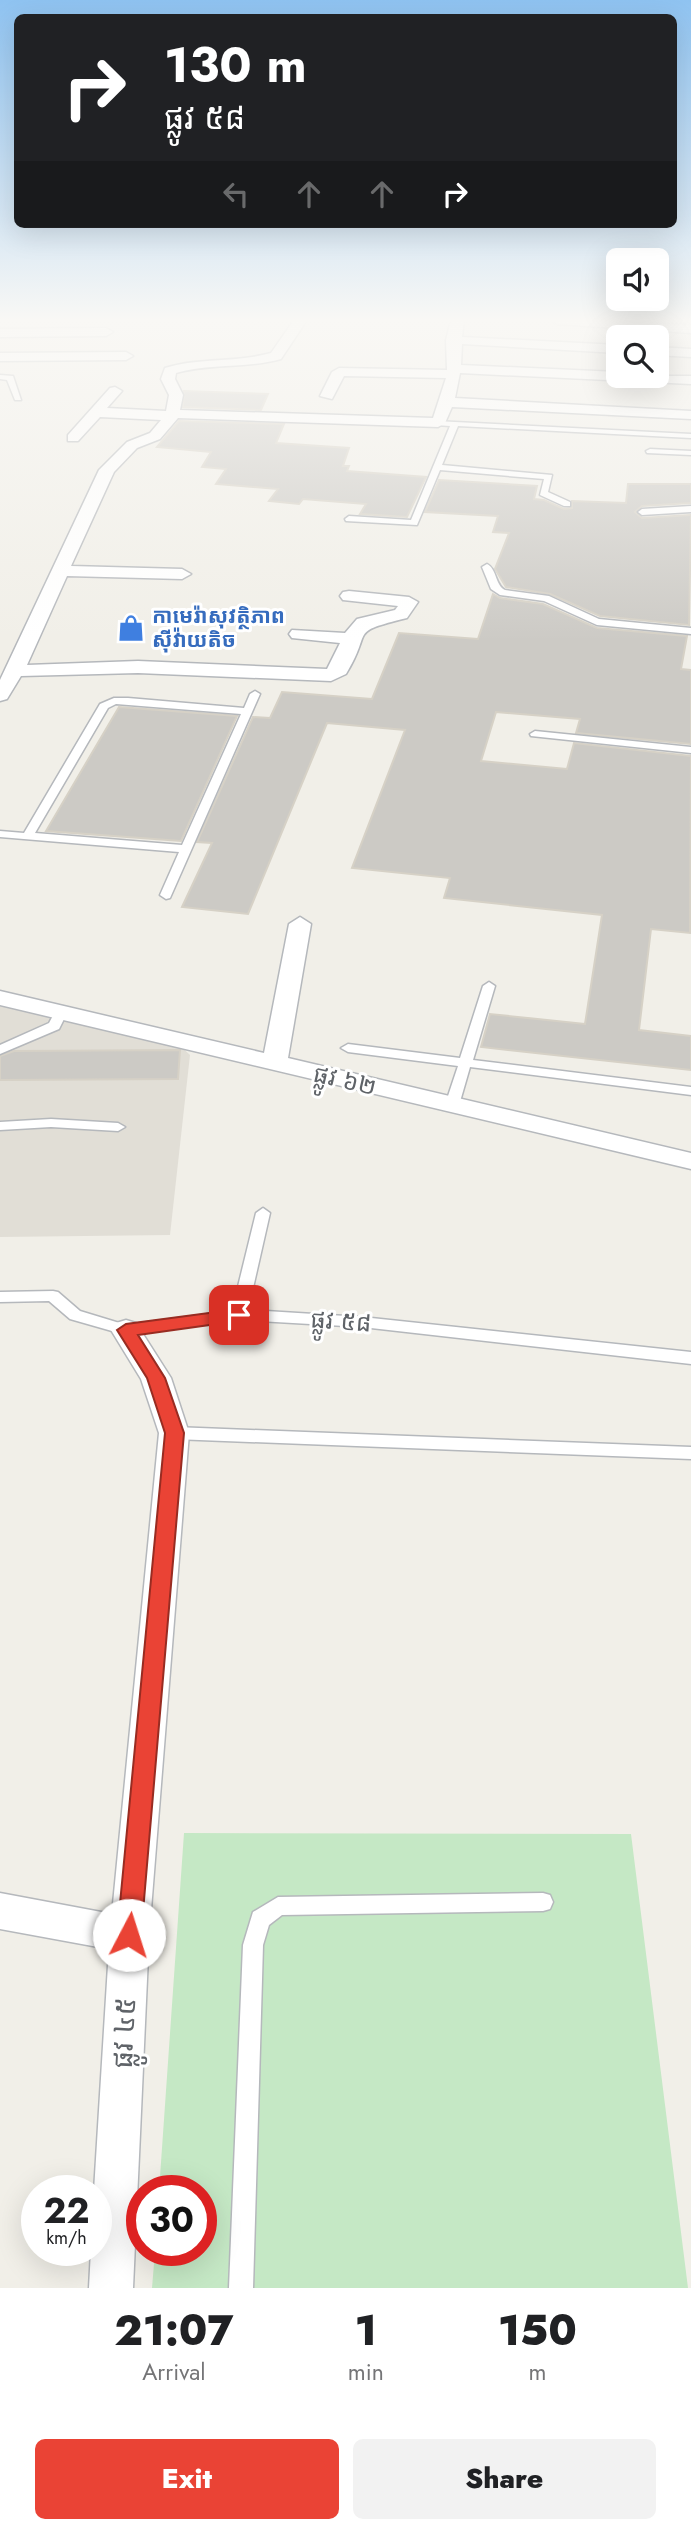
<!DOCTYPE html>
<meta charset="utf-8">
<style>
body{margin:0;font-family:Jost,"Noto Sans Khmer",sans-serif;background:#f2f2f2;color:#202124;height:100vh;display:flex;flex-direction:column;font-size:26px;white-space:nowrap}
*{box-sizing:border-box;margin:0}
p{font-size:23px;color:#757577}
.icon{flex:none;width:38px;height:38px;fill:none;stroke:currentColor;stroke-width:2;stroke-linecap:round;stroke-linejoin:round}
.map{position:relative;height:2288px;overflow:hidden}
.side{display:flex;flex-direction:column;background:#fff;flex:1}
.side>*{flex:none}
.top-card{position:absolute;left:14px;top:14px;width:663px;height:214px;border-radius:10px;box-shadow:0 7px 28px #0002;background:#202124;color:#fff;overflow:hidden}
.fabs{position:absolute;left:606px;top:248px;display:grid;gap:14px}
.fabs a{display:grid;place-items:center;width:63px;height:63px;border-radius:10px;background:#fff;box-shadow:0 7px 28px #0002;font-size:35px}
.speed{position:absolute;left:21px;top:2175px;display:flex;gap:14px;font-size:35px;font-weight:700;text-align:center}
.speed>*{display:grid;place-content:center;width:91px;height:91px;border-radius:50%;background:#fff;box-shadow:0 7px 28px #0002;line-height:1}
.speed small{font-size:18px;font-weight:400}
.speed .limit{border:10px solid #d22;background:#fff;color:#111}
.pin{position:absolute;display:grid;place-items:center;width:60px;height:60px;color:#fff;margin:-30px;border-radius:14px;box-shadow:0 4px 10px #0006}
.me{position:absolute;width:77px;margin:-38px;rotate:5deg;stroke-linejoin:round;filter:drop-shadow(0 0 5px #0008)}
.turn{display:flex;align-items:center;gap:24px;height:147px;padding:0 35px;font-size:32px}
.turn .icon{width:91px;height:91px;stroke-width:2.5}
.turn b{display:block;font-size:49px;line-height:60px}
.lanes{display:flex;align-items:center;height:66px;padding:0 35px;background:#0003;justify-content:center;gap:35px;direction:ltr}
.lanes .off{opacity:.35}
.eta{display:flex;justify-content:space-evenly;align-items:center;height:119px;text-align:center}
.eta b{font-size:42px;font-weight:800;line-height:49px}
.primary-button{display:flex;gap:14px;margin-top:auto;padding:14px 35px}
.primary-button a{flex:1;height:80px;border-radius:10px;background:#ea4335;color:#fff;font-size:28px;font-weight:800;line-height:80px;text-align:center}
.primary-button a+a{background:#f2f2f2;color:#202124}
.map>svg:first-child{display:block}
.education{fill:#e1ded6}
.green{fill:#c5e8c5}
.building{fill:#cccac5;stroke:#d6d1c6;stroke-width:2}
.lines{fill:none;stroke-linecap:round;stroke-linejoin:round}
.service-casing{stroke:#b5b8bc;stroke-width:3}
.minor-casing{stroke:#b5b8bc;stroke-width:3}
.service{fill:#fff;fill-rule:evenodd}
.minor{fill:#fff;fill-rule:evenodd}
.route{fill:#ea4335;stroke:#982c22;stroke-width:2}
.labels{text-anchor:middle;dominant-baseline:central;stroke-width:6;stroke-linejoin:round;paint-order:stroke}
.far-shop-label{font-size:21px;font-weight:bold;fill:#366cbe;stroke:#fff;text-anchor:start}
.street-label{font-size:24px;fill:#5f6368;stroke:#fff}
.near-street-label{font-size:28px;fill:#5f6368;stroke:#fff}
</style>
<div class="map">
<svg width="691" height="2288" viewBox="0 0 691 2288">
<rect width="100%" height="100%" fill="#f1efe8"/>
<!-- education -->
<polygon class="education" points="0,1001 176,1042 190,1055 170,1235 0,1237"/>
<!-- green -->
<polygon class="green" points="184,1833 631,1834 688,2288 152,2288 155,2251 201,2250 201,2191 159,2191"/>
<!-- building -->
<g class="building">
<polygon points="184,391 268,394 261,410 183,407"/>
<polygon points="179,421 284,424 276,443 349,448 343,466 349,466 347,471 426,477 407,517 360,514 366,504 303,499 299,504 269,501 278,489 216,484 226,469 202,467 211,452 157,447"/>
<polygon points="439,480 537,486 534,499 544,500 564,509 572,508 572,501 626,503 628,484 691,484 691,503 642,506 635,512 642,518 691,515 689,625 600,616 550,594 506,587 495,569 509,533 493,532 498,516 425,512"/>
<polygon points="493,594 500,598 543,604 597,628 687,636 681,669 691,670 691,744 576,733 580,719 496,712 481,761 567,769 574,743 691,756 690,933 651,929 639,1030 691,1036 691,1070 481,1047 490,1014 585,1024 602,915 444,898 450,878 352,868 405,730 327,723 248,914 182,907 212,843 197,842 253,717 270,718 282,692 372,699 399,633 478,639"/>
<polygon points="119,707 237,716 181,841 46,831"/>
<polygon points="180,1050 178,1079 0,1080 0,1056 14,1051"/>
</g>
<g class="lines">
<defs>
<g id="service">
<polygon points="0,375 13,376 21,400 15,400 7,380 0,379"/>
<polygon points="435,421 691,434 691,438 458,426 442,465 552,475 548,492 570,502 570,506 564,506 540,495 544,479 440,470 417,525 346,521 345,519 349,516 411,520 450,426 435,425"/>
<polygon points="650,449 691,451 691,455 647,453 646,451"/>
<polygon points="691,506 691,512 642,515 638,512 642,509"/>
<path d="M487,564C497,569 495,585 505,590L549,596L599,619L691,628V634L597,625L544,601L500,595L491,589L482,567Z"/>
<path d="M255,691L260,694L170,898L166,899L160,895L179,852L0,837V831L24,833L100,704L114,698H128L244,708L250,694ZM116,704L241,714L182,845L35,833L108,708Z"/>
<polygon points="535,731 691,747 691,753 531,736 530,734"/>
<polygon points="489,982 495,986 473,1060 691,1087 691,1095 470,1067 459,1105 452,1109 445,1105 458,1066 348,1052 341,1048 348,1044 460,1058 483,986"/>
<polygon points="61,1009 67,1013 59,1029 0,1054 0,1045 49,1023 56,1010"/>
<polygon points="51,1119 118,1123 125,1127 118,1131 51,1127 0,1130 0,1122"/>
<polygon points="263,1208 270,1213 248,1310 362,1317 691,1352 691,1364 362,1327 239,1320 126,1335 70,1319 49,1301 0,1302 0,1292 53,1291 58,1292 80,1311 126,1325 232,1311 256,1213"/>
<polygon points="174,1427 691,1447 691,1459 174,1439 168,1437 166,1433 168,1429"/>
<polygon points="543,1893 550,1895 553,1902 550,1909 543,1911 282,1915 269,1925 263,1945 253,2288 229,2288 243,1945 253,1912 278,1897"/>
</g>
<g id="minor">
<path d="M294,320H307L281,359C246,369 210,363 176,373L175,379L183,395L180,410L433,418L446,378L344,376L332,399L320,396L332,372L339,368L447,370L446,340L451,320H464L462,337L618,345V353L462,344L461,365L618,372V376H691V384L460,373L455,398L691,411V419L452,407L445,423L438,427L178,418L160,439L137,448L114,472L71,566L182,569L191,574L182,579L67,576L27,665L138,661L327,669L340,643L292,638L289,634L292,630L345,633L357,619L395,610L398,606L343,600L340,596L343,592L349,591L409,597L418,602L407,618C346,633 374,629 346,674L331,681L138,673L21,676L7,699L0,701V680L99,470L127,442L150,433L161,420L100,417L78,441H68V435L110,388L115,387L122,391L107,408L166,411L169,395L161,379L165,368C200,357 236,363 271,353Z"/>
<polygon points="551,320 691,325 691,333 557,324"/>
<polygon points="0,329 106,328 113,332 106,336 0,337"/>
<polygon points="656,347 691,349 691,357 656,355"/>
<polygon points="0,353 126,352 133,356 126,360 0,361"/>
<polygon points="300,917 311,924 288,1058 691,1153 691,1169 0,1005 0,991 264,1053 289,924"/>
<polygon points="126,1320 136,1323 171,1378 189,1433 149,1935 133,2288 89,2288 91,2250 96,2250 94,2191 109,1949 0,1929 0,1893 112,1914 159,1433 141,1379 111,1330 116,1323"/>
</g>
</defs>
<!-- service casing -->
<use href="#service" class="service-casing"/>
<!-- minor casing -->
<use href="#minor" class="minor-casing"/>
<!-- service -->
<use href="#service" class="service"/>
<!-- minor -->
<use href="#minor" class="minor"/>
</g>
<!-- sky -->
<linearGradient id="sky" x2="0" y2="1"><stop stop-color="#8fc3f1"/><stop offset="0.5" stop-color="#f9f8f5"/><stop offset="1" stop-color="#f9f8f5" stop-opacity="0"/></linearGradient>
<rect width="691" height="641" fill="url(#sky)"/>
<!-- route -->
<polygon class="route" points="239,1309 248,1315 245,1320 138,1335 165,1378 184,1433 141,1935 138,1943 129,1946 121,1943 117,1935 165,1433 147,1378 117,1330 126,1324"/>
<!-- icons -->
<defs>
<symbol id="shop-bare" viewBox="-9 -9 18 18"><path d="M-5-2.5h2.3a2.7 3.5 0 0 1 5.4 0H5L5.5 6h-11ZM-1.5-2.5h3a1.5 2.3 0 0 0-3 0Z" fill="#3f7fe0" stroke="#fff" stroke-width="2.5" paint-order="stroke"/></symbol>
</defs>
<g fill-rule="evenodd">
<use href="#shop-bare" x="112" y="609" width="38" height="38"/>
</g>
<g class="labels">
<!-- far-shop labels -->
<g class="far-shop-label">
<text x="152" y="616">កាមេរ៉ាសុវត្ថិភាព<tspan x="152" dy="24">ស៊ីវ៉ាយតិច</tspan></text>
</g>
<!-- street labels -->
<g class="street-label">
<text transform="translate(345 1080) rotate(13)">ផ្លូវ ៦២</text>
<text transform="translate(341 1321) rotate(4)">ផ្លូវ ៥៨</text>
</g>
<!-- near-street labels -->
<g class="near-street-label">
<text transform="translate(124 2033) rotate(-87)">ផ្លូវ ៤៥</text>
</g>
</g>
</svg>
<div class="fabs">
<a><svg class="icon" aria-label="sound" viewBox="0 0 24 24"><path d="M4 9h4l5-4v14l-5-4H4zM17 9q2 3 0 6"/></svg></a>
<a><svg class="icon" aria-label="search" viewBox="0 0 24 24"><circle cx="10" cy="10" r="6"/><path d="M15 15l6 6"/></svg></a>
</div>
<div class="speed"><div>22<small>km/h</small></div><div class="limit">30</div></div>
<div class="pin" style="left:239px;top:1315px;background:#d93025"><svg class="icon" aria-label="arrive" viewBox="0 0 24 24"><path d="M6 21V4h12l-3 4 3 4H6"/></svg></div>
<svg class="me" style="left:129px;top:1935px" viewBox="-20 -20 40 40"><circle r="19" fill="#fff"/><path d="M0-13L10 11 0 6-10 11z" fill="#ea4335"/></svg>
<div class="top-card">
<div class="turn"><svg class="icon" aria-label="right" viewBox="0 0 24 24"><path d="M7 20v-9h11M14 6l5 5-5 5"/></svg><div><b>130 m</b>ផ្លូវ ៥៨</div></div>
<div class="lanes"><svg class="icon off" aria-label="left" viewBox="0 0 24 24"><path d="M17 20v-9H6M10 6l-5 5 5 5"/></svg><svg class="icon off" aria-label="ahead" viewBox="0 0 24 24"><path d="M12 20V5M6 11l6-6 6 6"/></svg><svg class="icon off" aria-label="ahead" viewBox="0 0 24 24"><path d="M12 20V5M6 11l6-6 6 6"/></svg><svg class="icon" aria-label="right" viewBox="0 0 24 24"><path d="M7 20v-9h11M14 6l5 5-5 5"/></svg></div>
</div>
</div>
<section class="side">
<div class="eta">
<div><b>21:07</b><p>Arrival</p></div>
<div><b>1</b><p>min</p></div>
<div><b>150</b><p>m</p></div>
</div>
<div class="primary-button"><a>Exit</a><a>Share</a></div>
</section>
